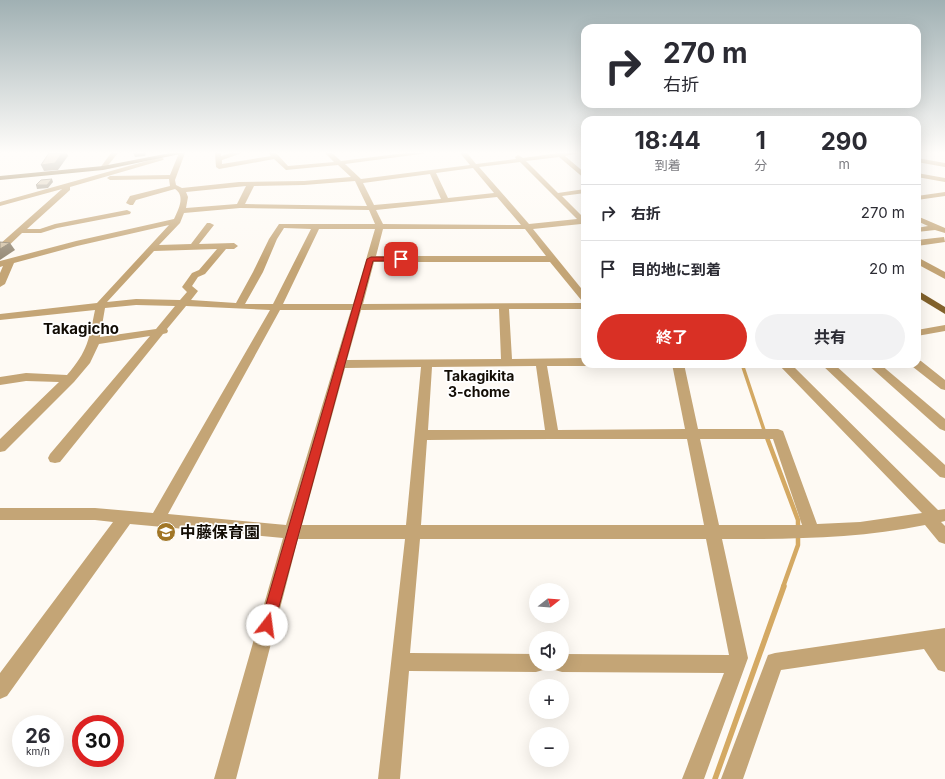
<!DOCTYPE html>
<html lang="ja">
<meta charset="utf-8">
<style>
body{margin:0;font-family:Inter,"Noto Sans JP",sans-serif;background:#f2f2f3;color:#2b2b33;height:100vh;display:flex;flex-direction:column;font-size:15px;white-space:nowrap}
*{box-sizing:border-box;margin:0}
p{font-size:13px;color:#7c7c81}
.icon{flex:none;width:22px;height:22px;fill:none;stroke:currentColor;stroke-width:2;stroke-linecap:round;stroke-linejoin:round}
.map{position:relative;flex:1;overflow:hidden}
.drawer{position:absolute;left:581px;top:116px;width:340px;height:252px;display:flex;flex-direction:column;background:#fff;border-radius:12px;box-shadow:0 4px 16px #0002}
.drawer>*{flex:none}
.guide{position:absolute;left:581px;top:24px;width:340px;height:84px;border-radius:12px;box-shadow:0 4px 16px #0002;background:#fff;color:#2b2b33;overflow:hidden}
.needle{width:26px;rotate:73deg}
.tools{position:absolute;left:529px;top:583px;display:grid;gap:8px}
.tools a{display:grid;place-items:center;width:40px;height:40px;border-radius:50%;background:#fff;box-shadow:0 4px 16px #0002;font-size:20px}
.speed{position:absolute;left:12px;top:715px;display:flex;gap:8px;font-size:20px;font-weight:700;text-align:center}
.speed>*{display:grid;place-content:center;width:52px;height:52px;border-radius:50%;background:#fff;box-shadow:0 4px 16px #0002;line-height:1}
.speed small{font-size:10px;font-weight:400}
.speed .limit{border:6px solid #d22;background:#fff;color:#111}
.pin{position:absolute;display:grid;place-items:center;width:34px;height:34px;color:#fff;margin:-17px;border-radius:8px;box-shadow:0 2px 6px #0006}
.me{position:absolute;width:44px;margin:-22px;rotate:15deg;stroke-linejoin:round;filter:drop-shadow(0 0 3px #0008)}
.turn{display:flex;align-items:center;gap:14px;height:84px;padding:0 16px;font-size:18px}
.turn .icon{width:52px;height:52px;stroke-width:2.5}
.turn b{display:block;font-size:28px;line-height:34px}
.eta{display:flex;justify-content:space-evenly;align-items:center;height:68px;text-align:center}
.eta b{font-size:24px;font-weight:700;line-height:28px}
.action{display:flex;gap:8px;margin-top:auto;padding:8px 16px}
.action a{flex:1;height:46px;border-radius:24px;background:#d93025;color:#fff;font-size:16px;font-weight:700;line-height:46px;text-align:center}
.action a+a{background:#f2f2f3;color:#2b2b33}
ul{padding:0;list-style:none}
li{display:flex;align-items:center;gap:12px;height:56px;padding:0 16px;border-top:1px solid #e1e1e2}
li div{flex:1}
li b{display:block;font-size:15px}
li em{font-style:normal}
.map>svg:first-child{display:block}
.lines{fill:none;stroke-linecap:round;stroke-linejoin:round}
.stream-far2{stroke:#d4a963;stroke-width:3.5}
.stream-far1{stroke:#d4a963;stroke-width:4.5}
.stream{stroke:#d4a963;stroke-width:5.5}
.minor{fill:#c4a576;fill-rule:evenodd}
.major{fill:#82622c;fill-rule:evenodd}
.shaded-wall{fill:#948874}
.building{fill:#d3c2a6;stroke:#948874}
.route{fill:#d93025;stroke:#8d1f18}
.labels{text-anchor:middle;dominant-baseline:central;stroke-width:3.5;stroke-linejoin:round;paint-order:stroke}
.neighbourhood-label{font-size:14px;font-weight:bold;fill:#120c04;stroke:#fff}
.quarter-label{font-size:15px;font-weight:bold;fill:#120c04;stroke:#fff}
.near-poi-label{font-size:16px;font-weight:bold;fill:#120c04;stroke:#fff;text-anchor:start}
</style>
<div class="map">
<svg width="945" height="779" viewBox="0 0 945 779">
<rect width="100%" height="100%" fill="#fefaf4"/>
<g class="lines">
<!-- stream-far2 -->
<polyline class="stream-far2" points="742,364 766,436"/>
<!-- stream-far1 -->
<g class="stream-far1">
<polyline points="766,435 798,520 798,528"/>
<polyline points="783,587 798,545 798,535"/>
</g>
<!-- stream -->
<polyline class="stream" points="715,779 784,586"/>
<!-- minor -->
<g class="minor">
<polygon points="111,153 118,153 105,169 101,169 100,168"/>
<path d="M179,153H185L175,180L176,185L182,188L239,182L304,181L351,177L338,165L286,170L274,159L219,169L216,167L215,153H221V156L230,153H242L222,160V164L271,156L269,153H276L288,166L334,162L325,153H332L341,161L405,153H428L345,164L361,179L470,165L460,153H467L476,164L516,159L515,157L518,155L523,158L558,153H579L565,156L585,173V179L559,157L526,161L558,193L585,189V193L562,196L585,219V225L581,224L533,229L585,293V302L582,301L550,262H374L363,304L585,303V309H509L512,359L585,358V364H589L585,366H547L558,430L685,429L672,364H684L698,429H778L783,431L817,524L860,522L922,513L778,364H791L938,510L945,509V521L941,522L945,526V544L939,542L925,525C858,539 790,539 722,539L748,658L704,779H682L724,673L562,672L555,670L553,664H562V654L729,655L706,539H420L410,653L536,654V664H545L543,670L536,672L409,671L400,779H378L405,539H298L236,779H214L283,538L130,524L7,696L0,699V673L113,522L95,520H0V508H95L153,513L270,310L186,306L167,329L168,331L167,333L163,334L60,462L55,463L50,462L48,458L50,454L150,336L99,344L90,363L74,382L5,451L0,452V439L59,382L26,381L0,385V377L26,373L67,375C88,351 89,339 95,310L0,320V314L97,303L169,225L77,246L14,263L5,284L0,287V273L3,266L0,267V261L76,241L174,219C178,210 186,196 175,189L136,200L133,205H130L126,203L130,196L170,186L169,179L110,180L107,178L110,176L170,175ZM520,162L577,219L529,224L479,167ZM473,168L494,193L448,198L436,173ZM430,174L441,199L374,205L363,183ZM355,181L367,206L245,204L254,186L304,185ZM246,186L237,204L186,208L188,197L186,192ZM497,197L521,225L383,224L376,210ZM240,208L369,210L375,224H279L269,239L253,272L236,303L191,300L198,291L192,286L198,277L205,274L226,249H234L238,246L234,243L199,244L214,225L210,223H207L191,244L159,245L180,223L184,213ZM284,228L311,229L273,304H245L263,272L277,239ZM319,229H375L353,304H283ZM383,229H525L546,256H376ZM217,249L199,270L192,273L182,287L187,292L180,300L136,299L107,302L154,251ZM136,305L175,306L156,329L100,337L105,308ZM499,309L501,359L347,360L361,310ZM280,310H351L286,525L168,514ZM536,366L545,430H428L432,367ZM421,367L406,525H302L345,368ZM551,439H687L704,525H421L427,440ZM700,439H773L802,525H719Z"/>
<polygon points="161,157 164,159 163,160 70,187 70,190 27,229 40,229 55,224 127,210 131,212 130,214 57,228 41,233 22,233 3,251 0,252 0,244 62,189 0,206 0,202"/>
<polygon points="917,158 945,163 945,167 917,162"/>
<polygon points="917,173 945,178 945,182 917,177"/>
<polygon points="945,192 945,196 917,200 917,196"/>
<polygon points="917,216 945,228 945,233 935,230 917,232 917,228 928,226 917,221"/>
<polygon points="944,237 945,242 917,246 917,240"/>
<polygon points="917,257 945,272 945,279 917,264"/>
<polygon points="945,325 945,331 917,336 917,330"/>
<polygon points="917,360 921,361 945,380 945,390 941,389 913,367 911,364 917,364"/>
<polygon points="821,364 834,364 945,465 945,478 940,477"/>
<polygon points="867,364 880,364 945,419 945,431 940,429"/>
<polygon points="945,628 945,672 938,670 924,649 781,670 743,779 721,779 768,655 775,653"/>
</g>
<!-- major -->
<g class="major">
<polygon points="170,153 185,153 103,170 0,180 0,176 103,166"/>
<polygon points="917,290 945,307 945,314 917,297"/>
</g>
</g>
<!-- shaded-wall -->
<g class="shaded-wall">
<polygon points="62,153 67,153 68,156 58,170 44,171 41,165"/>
<polygon points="133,153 146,153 145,156 135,157"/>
<polygon points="52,179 53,182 48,188 37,189 36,185"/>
<polygon points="10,243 15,250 0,260 0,249"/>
</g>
<!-- building -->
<g class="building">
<polygon points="49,153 62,153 55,163 41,165"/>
<polygon points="52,179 47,185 36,185 41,180"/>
<polygon points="0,242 10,243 0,249"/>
</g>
<!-- sky -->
<linearGradient id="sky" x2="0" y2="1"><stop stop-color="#a0b0b3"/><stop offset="0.58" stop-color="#fffdfa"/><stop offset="1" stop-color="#fffdfa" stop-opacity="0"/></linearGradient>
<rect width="945" height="263" fill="url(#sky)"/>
<!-- route -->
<polygon class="route" points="401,257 404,259 403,261 373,261 274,625 272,630 267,632 262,630 260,625 367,259 371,257"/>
<!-- icons -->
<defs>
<symbol id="school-disc" viewBox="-11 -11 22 22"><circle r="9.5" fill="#a17626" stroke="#fff"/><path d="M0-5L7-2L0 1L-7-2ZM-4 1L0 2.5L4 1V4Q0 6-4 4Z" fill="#fff"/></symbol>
</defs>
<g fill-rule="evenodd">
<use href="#school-disc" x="155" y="521" width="22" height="22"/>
</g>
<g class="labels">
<!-- neighbourhood labels -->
<g class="neighbourhood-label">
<text x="479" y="375">Takagikita<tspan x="479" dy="16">3-chome</tspan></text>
</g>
<!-- quarter labels -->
<g class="quarter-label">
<text x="81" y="328">Takagicho</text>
</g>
<!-- near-poi labels -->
<g class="near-poi-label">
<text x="180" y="532">中藤保育園</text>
</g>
</g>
</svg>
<div class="tools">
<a><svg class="needle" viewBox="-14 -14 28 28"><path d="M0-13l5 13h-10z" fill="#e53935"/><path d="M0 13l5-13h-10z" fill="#7c7c81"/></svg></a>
<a><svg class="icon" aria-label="sound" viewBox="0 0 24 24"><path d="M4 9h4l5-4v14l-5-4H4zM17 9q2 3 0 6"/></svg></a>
<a>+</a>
<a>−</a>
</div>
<div class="speed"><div>26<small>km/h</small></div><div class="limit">30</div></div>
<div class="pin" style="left:401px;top:259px;background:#d93025"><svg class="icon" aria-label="arrive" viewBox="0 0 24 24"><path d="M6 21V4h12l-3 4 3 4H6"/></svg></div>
<svg class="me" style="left:267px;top:625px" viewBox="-20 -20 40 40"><circle r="19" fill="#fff"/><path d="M0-13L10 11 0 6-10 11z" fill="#d93025"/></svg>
<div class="guide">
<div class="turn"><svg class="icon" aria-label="right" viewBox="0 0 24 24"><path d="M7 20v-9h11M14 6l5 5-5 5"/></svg><div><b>270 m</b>右折</div></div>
</div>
<section class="drawer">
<div class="eta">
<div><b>18:44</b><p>到着</p></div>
<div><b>1</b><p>分</p></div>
<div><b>290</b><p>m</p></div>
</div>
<ul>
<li><svg class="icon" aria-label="right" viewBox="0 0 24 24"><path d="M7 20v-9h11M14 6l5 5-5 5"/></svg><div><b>右折</b></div><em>270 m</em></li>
<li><svg class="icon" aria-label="arrive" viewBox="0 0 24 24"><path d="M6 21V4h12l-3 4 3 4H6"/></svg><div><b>目的地に到着</b></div><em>20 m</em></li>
</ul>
<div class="action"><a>終了</a><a>共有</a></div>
</section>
</div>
